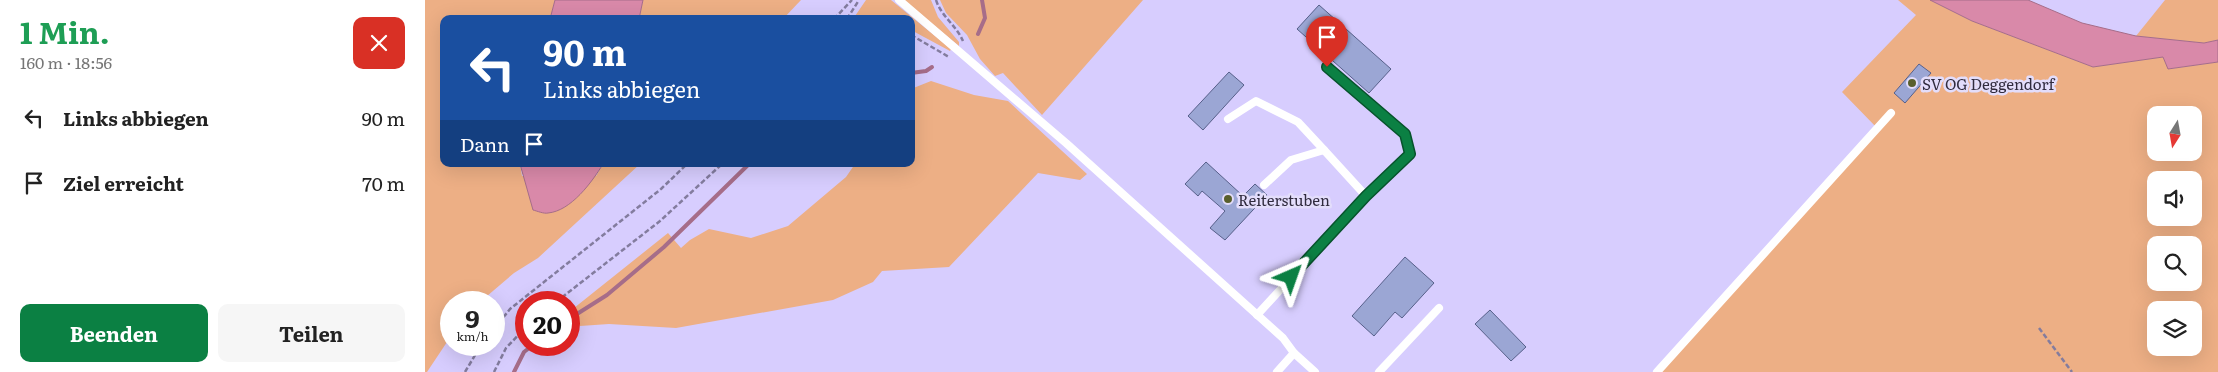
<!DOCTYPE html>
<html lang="de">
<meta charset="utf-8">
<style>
body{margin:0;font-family:Literata,serif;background:#f6f6f6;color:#222;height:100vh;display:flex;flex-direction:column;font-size:19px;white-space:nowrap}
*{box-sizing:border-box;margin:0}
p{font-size:16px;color:#767676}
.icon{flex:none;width:28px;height:28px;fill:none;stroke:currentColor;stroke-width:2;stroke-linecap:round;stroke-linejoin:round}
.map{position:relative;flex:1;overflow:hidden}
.panel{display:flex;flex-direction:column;background:#fff;width:425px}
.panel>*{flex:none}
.top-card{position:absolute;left:15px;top:15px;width:475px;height:152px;border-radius:10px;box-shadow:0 5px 20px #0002;background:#1a4fa0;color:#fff;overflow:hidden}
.needle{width:32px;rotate:191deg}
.controls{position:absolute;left:1722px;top:106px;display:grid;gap:10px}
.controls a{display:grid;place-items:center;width:55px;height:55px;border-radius:10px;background:#fff;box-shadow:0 5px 20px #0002;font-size:25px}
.speed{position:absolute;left:15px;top:291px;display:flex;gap:10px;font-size:25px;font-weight:700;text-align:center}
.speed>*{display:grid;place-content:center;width:65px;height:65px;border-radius:50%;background:#fff;box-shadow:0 5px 20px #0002;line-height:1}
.speed small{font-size:12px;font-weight:400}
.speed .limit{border:8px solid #d22;background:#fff;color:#111}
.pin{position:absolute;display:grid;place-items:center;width:42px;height:42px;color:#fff;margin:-51px -21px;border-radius:50% 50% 50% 0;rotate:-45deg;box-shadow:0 0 5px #0007}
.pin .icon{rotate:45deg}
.me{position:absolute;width:55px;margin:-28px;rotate:43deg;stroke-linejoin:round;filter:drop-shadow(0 0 4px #0008)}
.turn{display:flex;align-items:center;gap:18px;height:105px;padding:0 20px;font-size:22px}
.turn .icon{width:65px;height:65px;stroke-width:2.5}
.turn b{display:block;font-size:35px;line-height:42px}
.then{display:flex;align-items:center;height:48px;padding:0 20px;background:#0003;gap:10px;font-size:19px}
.round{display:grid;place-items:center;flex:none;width:52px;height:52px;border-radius:10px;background:#f6f6f6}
.overview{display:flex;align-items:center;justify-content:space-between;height:85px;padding:0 20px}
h1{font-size:30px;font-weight:700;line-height:38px;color:#1e9e55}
.cta{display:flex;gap:10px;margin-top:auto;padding:10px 20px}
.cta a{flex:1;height:58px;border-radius:10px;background:#0b8043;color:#fff;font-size:20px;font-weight:700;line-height:58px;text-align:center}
.cta a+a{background:#f6f6f6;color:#222}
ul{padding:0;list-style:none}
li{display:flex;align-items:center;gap:15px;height:65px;padding:0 20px}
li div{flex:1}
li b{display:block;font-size:19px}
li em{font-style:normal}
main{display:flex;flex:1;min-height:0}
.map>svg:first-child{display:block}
.green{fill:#edaf85;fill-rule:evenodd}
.water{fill:#d989a9;stroke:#a66d89}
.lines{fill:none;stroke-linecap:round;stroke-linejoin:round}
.stream{stroke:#a66d89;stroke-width:4}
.building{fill:#9ba6d4;stroke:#57608a}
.path{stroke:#837c9e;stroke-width:2.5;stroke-dasharray:5 2.5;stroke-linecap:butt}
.lane{stroke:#fff;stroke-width:8}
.route-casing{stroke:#07532c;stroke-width:12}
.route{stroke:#0b8043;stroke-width:9}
.poi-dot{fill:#595f2d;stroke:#e3ddfb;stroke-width:2}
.labels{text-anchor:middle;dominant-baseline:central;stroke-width:5;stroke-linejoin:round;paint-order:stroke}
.poi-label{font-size:15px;fill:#302b3e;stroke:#e3ddfb;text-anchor:start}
</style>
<main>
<section class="panel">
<div class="overview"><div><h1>1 Min.</h1><p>160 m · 18:56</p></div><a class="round" style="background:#d93025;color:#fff"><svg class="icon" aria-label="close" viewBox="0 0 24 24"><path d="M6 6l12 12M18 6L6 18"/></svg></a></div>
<ul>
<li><svg class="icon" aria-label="left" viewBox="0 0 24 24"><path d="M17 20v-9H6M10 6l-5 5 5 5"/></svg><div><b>Links abbiegen</b></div><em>90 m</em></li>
<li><svg class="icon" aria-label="arrive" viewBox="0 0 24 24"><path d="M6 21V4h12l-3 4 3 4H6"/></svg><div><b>Ziel erreicht</b></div><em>70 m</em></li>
</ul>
<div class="cta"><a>Beenden</a><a>Teilen</a></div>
</section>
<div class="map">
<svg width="1793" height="372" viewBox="0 0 1793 372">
<rect width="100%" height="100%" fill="#d7cdfe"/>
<!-- green -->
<g class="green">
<polygon points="0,0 130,0 125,19 19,19 19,164 95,164 97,176 171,176 178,164 215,164 113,258 89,273 55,302 26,302 26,336 2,372 0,372"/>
<polygon points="218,0 376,0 358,19 214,19"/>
<polygon points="441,0 466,0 526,49 525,51 486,30 486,19 428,19"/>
<polygon points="478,0 506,0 513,17 534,42 534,46"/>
<polygon points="515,0 718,0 617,115 578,73 570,76 555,59 542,35 521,13"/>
<path d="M1473,0H1505L1547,21L1668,67L1738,57L1744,69L1793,62V372H1233L1452,128L1417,92L1491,15ZM1731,115H1769V152H1731ZM1731,180H1769V218H1731ZM1731,245H1769V282H1731ZM1731,310H1769V348H1731Z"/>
<polygon points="1740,0 1793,0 1793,40 1779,43 1711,36"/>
<polygon points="506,81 549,95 583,101 662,174 655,180 613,173 524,267 457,271 448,282 408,300 251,328 184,324 155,326 144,314 144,312 243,233 256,248 265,240 284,229 326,238 363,226 421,177 430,164 486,164 486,89"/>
</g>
<!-- water -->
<g class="water">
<polygon points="130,0 218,0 214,19 125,19"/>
<polygon points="1505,0 1603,0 1657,23 1711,36 1779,43 1793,40 1793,62 1743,69 1738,57 1668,67 1547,21"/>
<path d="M95,164H178C167,182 146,211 123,213C119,214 112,211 108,210Z"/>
</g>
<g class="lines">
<!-- stream -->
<g class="stream">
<polyline points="553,34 560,18 557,0"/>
<polyline points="486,73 501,71 507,67"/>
<polyline points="144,319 182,295 239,247 324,164"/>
<polyline points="89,372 99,352 108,345"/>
</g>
</g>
<!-- building -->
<g class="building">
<polygon points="894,5 966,69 944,93 872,29"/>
<polygon points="1494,64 1506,73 1480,103 1469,93"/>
<polygon points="804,72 819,85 778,130 763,116"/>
<polygon points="781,162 818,196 830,184 842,195 800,240 785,228 800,211 777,191 773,196 760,184"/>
<polygon points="980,257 1009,283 977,318 970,312 949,336 927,316"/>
<polygon points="1065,310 1101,347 1086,361 1050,324"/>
</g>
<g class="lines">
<!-- path -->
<g class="path">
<path d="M511,0C516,16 531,25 538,41"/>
<polyline points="409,19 427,0"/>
<polyline points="422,19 434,0"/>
<polyline points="486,35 524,57"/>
<polyline points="131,302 235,221 297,164"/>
<polyline points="1614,328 1647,372"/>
<polyline points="69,329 85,309 236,189 262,164"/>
<polyline points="40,372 56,345"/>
<polyline points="69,372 81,348 101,327"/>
</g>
<!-- lane -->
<g class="lane">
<polyline points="474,0 641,143 858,338 869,353 890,372"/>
<polyline points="902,67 980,134 985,154 941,196"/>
<polyline points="803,119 831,101 873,122 899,150"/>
<polyline points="832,315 941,196 899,150 866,160 839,185"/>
<polyline points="852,372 869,353"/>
<polyline points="954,372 1014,308"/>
<polyline points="1232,372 1466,113"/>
</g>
</g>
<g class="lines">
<defs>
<polyline id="route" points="866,277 941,196 985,154 980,134 902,67"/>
</defs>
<!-- route casing -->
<use href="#route" class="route-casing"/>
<!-- route -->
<use href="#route" class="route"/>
</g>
<!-- markers -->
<g class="poi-dot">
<circle cx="1487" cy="83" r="5"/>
<circle cx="803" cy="199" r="5"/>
</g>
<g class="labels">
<!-- poi labels -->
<g class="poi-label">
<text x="1497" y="83">SV OG Deggendorf</text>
<text x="813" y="199">Reiterstuben</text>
</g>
</g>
</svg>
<div class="controls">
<a><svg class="needle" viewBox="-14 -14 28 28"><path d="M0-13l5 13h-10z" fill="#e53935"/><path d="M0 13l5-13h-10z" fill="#767676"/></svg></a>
<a><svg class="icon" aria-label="sound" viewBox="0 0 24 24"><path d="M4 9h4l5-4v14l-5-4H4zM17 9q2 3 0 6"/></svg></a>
<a><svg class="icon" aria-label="search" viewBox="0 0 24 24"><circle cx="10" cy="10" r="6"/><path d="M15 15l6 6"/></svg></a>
<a><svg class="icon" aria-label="layers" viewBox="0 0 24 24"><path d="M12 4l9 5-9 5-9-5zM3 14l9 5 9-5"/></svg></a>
</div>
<div class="speed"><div>9<small>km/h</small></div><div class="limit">20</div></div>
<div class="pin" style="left:902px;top:67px;background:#d93025"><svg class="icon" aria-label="arrive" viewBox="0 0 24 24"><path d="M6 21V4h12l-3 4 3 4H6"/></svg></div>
<svg class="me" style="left:866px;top:277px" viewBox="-20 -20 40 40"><path d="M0-17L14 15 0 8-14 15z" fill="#0b8043" stroke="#fff" stroke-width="4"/></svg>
<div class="top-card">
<div class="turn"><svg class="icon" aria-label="left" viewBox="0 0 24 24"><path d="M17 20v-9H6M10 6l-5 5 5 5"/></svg><div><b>90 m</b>Links abbiegen</div></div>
<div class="then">Dann<svg class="icon" aria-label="arrive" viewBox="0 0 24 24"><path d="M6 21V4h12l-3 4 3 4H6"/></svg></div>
</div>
</div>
</main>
